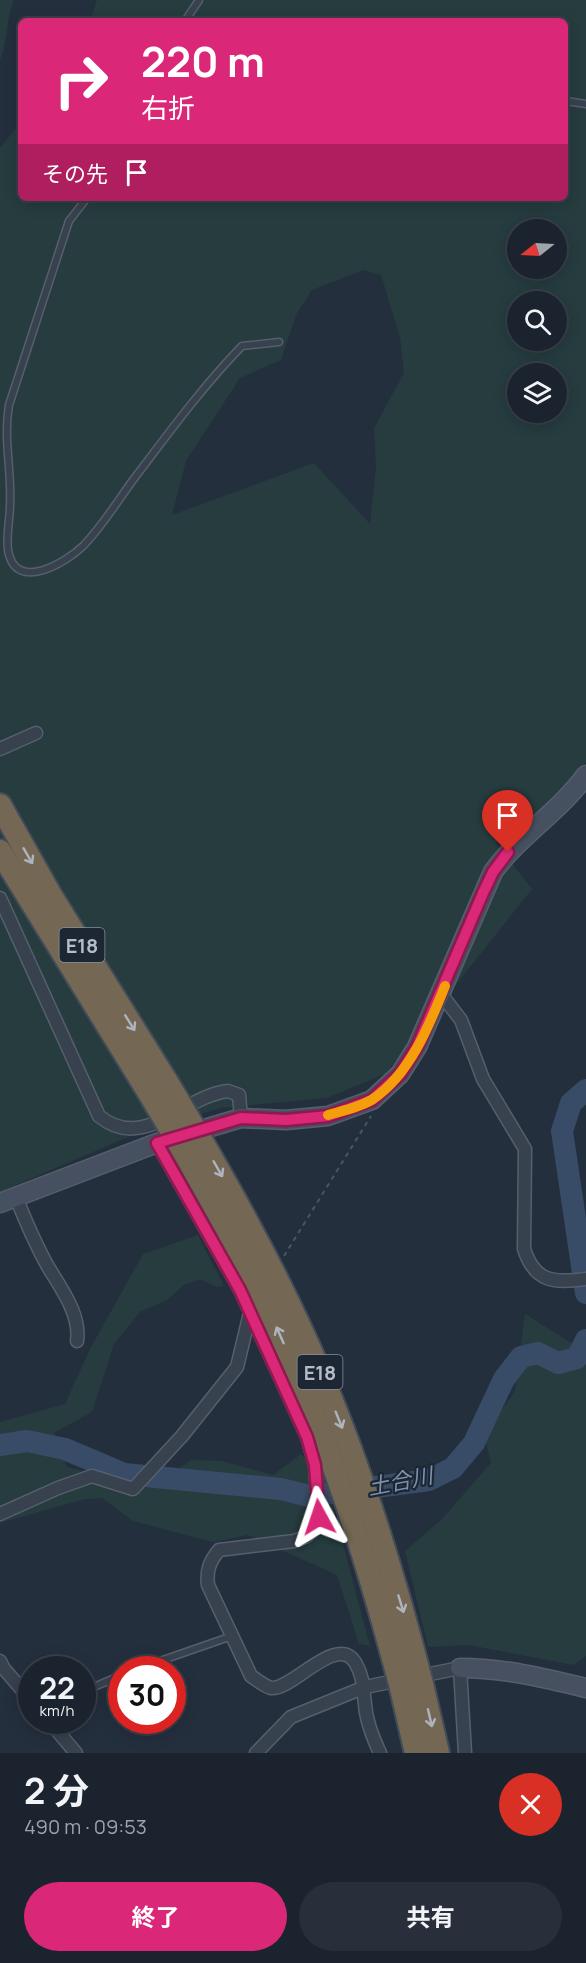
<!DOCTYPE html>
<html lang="ja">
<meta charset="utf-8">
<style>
body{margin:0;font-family:Manrope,"Noto Sans JP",sans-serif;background:#282f3a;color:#f1f3f6;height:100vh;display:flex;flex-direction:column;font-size:22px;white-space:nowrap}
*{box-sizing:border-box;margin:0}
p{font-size:20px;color:#a0a4aa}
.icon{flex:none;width:33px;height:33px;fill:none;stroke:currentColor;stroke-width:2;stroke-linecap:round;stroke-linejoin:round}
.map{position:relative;height:1753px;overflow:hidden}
.sheet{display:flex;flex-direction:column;background:#1b232e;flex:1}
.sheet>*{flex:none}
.top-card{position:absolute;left:18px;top:18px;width:550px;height:183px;border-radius:9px;box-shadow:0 3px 15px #0003,0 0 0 2px #39404a;background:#db2777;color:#fff;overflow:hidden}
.needle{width:39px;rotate:252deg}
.tools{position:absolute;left:507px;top:219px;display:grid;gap:12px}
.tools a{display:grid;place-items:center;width:60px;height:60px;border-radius:50%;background:#1b232e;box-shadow:0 3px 15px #0003,0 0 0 2px #39404a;font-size:30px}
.speed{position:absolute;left:18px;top:1656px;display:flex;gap:12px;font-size:30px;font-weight:700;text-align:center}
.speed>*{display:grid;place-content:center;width:78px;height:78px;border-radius:50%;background:#1b232e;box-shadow:0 3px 15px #0003,0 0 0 2px #39404a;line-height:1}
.speed small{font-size:15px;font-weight:400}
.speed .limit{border:9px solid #d22;background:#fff;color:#111}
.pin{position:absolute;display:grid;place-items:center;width:51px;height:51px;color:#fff;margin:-62px -26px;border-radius:50% 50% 50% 0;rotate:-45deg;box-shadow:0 0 6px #0007}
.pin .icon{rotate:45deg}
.me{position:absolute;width:66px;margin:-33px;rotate:355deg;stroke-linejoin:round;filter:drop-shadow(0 0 4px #0008)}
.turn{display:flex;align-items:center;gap:21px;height:126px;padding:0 24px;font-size:27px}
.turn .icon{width:78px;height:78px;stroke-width:2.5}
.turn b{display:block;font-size:42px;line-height:51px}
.then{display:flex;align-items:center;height:57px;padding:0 24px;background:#0003;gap:12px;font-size:22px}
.round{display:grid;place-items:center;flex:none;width:63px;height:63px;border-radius:32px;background:#282f3a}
.overview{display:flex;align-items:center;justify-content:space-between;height:102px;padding:0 24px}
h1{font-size:36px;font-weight:700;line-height:45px}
.primary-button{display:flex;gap:12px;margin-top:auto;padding:12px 24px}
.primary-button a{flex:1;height:69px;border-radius:36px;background:#db2777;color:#fff;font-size:24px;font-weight:700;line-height:69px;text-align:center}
.primary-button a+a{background:#282f3a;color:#f1f3f6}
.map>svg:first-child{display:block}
.green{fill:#263c3f;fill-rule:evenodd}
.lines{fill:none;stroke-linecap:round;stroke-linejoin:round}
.river{stroke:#394c67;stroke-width:22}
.lane-casing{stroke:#565f6c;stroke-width:9}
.street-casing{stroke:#565f6c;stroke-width:15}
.secondary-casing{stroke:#565f6c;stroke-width:21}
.highway-casing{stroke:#434c59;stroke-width:26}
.path{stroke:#44595c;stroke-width:2;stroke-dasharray:4.5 4.5;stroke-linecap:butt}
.lane{stroke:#38414e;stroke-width:6}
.street{stroke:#38414e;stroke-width:12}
.secondary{stroke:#465061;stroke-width:18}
.highway{stroke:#746855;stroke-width:22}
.highway-bridge-casing{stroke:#434c59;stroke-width:26;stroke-linecap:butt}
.highway-bridge{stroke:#746855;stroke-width:22}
.oneway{stroke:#aeb4bd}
.route-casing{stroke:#8e194d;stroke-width:15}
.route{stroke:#db2777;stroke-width:10}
.slow{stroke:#f59e0b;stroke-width:10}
.labels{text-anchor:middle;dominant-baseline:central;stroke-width:4.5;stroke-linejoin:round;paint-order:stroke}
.shield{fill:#1d2633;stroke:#878f9c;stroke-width:1.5}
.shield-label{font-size:20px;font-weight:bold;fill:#b4bcc9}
.water-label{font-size:22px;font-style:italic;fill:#7c92b1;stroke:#1d2633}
</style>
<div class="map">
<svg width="586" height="1753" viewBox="0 0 586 1753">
<rect width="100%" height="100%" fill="#242f3e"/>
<!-- green -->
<g class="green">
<path d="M0,0H14C5,19 9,41 0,60Z"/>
<path d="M97,0H586V762L572,785L496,843L532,889L385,1074L327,1098L220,1108L135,1134L0,1192V148L21,122V198H566V21H90ZM518,230H556V268H518ZM363,270L381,275L400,337L404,373L374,428L376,467L370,524L314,463L172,515L186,461L240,378L281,360L296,315L312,290ZM518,302H556V340H518ZM518,374H556V412H518Z"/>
<polygon points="198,1235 224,1286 217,1287 200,1279 184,1285 167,1300 140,1312 114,1344 92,1412 54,1433 67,1467 146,1488 192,1460 222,1461 273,1475 301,1454 324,1473 370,1646 359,1644 337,1575 248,1535 213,1542 133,1521 102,1498 85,1499 0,1523 0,1422 65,1404 90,1349 143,1254"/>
<polygon points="525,1314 586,1352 586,1656 573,1665 469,1645 428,1647 405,1551 441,1520 491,1463 484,1436 515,1391"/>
</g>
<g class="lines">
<!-- river -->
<g class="river">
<polyline points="586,1090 571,1103 562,1131 586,1293"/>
<polyline points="0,1445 27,1441 65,1449 124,1474 281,1489 309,1496 429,1480 453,1468 474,1443 504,1379 521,1357 538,1353 558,1363 577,1358 586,1340"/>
</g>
<defs>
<g id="lane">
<polyline points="185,21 199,0"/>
<polyline points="566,101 586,104"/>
<path d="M87,198L69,221L9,405C3,439 12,471 10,505C10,519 6,535 8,550C15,594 67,562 84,545C103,525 117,502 133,480C168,434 202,387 242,346L279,342"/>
<polyline points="134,1670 232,1636"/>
<polyline points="82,1692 122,1675"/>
</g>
<g id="street">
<polyline points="0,749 36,733"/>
<path d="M0,898L99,1116C144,1153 183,1096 228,1091L239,1095L241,1118"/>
<path d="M441,994L461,1020L483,1079L525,1149L524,1249C535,1283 555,1283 586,1279"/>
<path d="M157,1143L240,1290L307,1437L315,1465L319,1517L307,1536L294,1541L219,1550C210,1561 206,1570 208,1585L251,1676C257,1680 264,1686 271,1688C292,1691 338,1631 356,1664C364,1678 363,1690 365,1704C366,1721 373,1738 380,1753"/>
<path d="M16,1197C25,1220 35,1243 47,1265C60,1287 81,1314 77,1341"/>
<polyline points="0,1514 58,1488 92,1476 133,1489 182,1436 237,1367 250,1313"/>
<polyline points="0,1661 4,1669 32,1701"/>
<polyline points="48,1720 76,1753"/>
<polyline points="256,1753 291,1717 365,1687 460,1668 465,1753"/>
</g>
<g id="secondary">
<path d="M0,1203L157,1143L241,1118L286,1120L328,1116L372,1100L400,1074L417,1047L493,872C520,835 559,812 586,775"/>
<path d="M460,1668C503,1668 545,1678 586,1688"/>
</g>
<g id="highway">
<polyline points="0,805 50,894 167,1082"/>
<polyline points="0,851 149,1093"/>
<polyline points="422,1684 438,1753"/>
<polyline points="401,1688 416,1753"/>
</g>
</defs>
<!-- lane casing -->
<use href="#lane" class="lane-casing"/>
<!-- street casing -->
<use href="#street" class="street-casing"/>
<!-- secondary casing -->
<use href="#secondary" class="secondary-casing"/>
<!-- highway casing -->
<use href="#highway" class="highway-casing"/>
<!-- path -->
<polyline class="path" points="284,1256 371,1116"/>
<!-- lane -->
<use href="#lane" class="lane"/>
<!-- street -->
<use href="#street" class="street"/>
<!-- secondary -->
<use href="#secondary" class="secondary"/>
<!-- highway -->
<use href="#highway" class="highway"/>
<defs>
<g id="highway-bridge">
<path d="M167,1082C223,1176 277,1271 320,1372C363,1473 395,1578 422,1684"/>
<path d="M149,1093C193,1167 236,1242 273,1320C329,1438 368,1562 401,1688"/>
</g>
</defs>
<!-- highway-bridge casing -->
<use href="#highway-bridge" class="highway-bridge-casing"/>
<!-- highway-bridge -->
<use href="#highway-bridge" class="highway-bridge"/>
</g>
<!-- one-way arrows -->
<defs><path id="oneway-shaft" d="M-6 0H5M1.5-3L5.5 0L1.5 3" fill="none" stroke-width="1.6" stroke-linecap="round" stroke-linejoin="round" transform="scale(1.5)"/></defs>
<g class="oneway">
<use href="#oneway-shaft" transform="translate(28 856) rotate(60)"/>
<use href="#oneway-shaft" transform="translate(130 1023) rotate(58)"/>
<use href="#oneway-shaft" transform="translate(218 1169) rotate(60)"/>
<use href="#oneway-shaft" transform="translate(280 1335) rotate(-114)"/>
<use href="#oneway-shaft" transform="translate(339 1420) rotate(68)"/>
<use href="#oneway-shaft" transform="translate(401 1604) rotate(73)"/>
<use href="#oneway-shaft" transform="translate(430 1718) rotate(77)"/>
</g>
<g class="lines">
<defs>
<polyline id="route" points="319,1517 315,1465 307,1437 240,1290 157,1143 241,1118 286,1120 328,1116 372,1100 400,1074 417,1047 483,893 493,872 508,852"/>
</defs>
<!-- route casing -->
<use href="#route" class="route-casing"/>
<!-- route -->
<use href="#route" class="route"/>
<!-- slow -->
<path class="slow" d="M328,1115C342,1111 361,1107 373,1099C410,1074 429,1026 445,986"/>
</g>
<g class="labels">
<!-- shield labels -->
<g class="shield">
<rect x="59.5" y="928" width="45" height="34" rx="4.5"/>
<rect x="297.5" y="1355" width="45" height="34" rx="4.5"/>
</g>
<g class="shield-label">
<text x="82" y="945">E18</text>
<text x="320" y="1372">E18</text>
</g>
<!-- water labels -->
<g class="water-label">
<text transform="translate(400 1481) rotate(-11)">土合川</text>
</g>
</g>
</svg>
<div class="tools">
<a><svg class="needle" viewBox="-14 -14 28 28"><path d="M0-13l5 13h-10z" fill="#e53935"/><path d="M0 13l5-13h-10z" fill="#a0a4aa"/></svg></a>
<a><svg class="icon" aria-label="search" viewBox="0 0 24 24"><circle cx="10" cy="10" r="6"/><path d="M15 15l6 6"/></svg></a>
<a><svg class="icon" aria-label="layers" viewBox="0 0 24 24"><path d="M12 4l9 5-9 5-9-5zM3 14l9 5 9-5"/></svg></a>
</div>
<div class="speed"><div>22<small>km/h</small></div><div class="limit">30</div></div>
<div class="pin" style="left:508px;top:852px;background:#d93025"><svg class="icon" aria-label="arrive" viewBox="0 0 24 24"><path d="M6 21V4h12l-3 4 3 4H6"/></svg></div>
<svg class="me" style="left:319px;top:1517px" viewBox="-20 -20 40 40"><path d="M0-17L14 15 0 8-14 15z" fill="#db2777" stroke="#fff" stroke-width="4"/></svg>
<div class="top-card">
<div class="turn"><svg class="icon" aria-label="right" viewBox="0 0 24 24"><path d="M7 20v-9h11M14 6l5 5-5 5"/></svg><div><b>220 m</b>右折</div></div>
<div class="then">その先<svg class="icon" aria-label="arrive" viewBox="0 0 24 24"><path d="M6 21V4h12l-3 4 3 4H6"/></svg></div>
</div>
</div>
<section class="sheet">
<div class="overview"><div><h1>2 分</h1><p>490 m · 09:53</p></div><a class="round" style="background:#d93025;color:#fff"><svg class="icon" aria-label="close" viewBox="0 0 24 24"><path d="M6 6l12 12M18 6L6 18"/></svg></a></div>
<div class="primary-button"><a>終了</a><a>共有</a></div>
</section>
